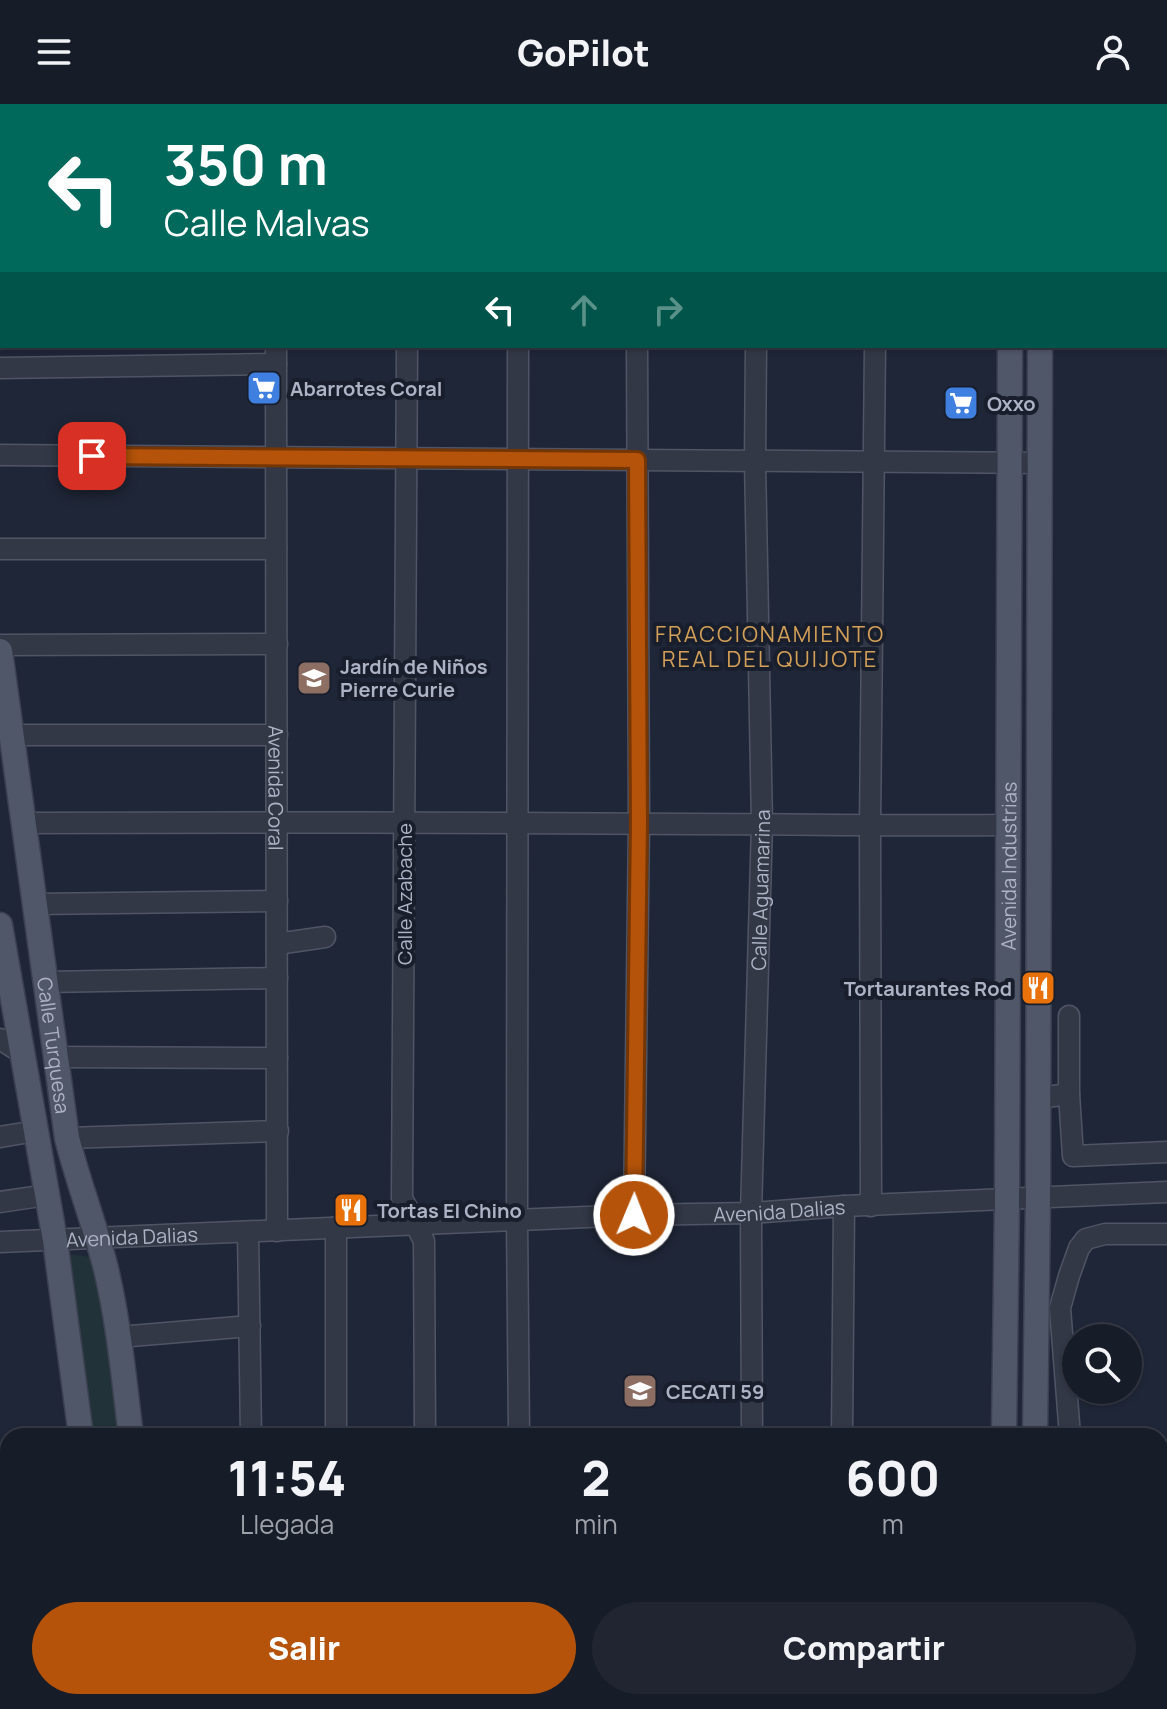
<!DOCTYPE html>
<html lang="es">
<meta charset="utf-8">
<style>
body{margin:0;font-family:Manrope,sans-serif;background:#202531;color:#f1f3f6;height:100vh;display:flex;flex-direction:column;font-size:30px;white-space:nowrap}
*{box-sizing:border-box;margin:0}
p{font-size:26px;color:#9ea1a8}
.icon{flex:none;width:44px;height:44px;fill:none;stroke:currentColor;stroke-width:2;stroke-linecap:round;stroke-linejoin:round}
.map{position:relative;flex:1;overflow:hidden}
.panel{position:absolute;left:0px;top:1324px;width:1168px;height:282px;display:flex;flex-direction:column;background:#171c29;border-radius:24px 24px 0 0;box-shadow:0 2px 6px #0004,0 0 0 2px #363a46}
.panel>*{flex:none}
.hud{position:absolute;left:0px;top:0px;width:1168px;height:244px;box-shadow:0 2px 6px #0004,0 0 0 2px #363a46;background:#00695c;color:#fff;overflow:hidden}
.tools{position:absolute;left:1062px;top:1220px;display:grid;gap:16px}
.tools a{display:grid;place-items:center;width:80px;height:80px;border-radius:50%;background:#171c29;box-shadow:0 2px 6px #0004,0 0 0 2px #363a46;font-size:40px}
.pin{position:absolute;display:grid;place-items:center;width:68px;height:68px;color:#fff;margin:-34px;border-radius:16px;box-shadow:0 4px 12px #0006}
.me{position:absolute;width:88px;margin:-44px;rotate:1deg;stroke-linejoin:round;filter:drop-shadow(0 0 6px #0008)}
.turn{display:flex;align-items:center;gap:28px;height:168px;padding:0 32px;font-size:36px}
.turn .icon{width:104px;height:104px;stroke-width:2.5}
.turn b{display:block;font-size:56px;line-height:68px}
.lanes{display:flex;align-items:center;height:76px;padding:0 32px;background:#0003;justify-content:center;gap:40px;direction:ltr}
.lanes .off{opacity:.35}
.eta{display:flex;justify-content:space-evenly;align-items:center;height:136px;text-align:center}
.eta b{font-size:48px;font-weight:800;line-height:56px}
.button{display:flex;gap:16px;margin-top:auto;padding:16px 32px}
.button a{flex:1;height:92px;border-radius:48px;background:#b45309;color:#fff;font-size:32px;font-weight:800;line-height:92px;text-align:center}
.button a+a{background:#202531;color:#f1f3f6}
header{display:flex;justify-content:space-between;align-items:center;height:104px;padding:0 32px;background:#171c29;font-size:36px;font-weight:800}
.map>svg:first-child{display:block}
.green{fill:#213238}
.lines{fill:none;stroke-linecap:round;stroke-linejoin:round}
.minor-casing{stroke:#505565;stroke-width:23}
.major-casing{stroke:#3c4151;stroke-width:27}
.minor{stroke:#333847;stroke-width:20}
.major{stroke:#505768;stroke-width:24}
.route-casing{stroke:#753606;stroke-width:20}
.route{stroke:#b45309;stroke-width:14}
.labels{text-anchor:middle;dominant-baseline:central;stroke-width:8;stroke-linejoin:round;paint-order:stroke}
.poi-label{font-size:20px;font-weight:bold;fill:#adb2c4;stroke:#181e2c;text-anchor:start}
.street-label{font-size:20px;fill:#adb2c4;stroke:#181e2c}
.neighbourhood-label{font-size:22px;letter-spacing:2px;fill:#d5a057;stroke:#181e2c}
</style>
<header><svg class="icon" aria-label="menu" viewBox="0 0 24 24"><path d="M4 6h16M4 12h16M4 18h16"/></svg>GoPilot<svg class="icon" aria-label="person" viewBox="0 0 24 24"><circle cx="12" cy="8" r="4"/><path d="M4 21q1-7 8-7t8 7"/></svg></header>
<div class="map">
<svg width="1167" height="1605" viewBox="0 0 1167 1605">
<rect width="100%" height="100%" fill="#1f2637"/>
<!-- green -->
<polygon class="green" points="62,1149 91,1153 124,1332 93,1332"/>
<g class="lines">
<defs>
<g id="minor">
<polyline points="277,0 277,2"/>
<polyline points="518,0 518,2"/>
<polyline points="409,2 409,0"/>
<polyline points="638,2 638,0"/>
<polyline points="757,2 757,0"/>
<polyline points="875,2 875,0"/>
<polyline points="0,81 2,81"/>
<polyline points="1166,100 1167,100"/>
<polyline points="0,173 2,173"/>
<path id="s1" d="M276,242L277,1127"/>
<polyline points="407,242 402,1094 424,1137 425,1332"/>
<polyline points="518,242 517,1116 519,1332"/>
<polyline points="0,264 276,260"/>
<polyline points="0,351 1040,359"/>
<polyline points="0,445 276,445"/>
<polyline points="0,541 277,540"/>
<polyline points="11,631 277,631"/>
<path d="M24,719C246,718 469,718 691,720C796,720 902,722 1007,721"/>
<polyline points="35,800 277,797"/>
<polyline points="277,840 325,833"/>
<polyline points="45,878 277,874"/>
<polyline points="1069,912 1069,990"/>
<polyline points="0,935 22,949"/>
<polyline points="55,953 277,954"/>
<polyline points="1038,994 1069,990 1073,1052 1167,1048"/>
<polyline points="0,1033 36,1027"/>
<polyline points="67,1034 278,1027"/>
<polyline points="0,1098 47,1091"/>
<polyline points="871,1102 870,722 875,242"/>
<polyline points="634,1111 639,719 637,242"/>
<polyline points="336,1123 336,1332"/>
<polyline points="248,1128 251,1332"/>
<path id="s2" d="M0,1138L634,1111L751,1109L844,1102L1167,1088"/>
<polyline points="119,1233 250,1222"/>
<path id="s3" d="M752,1332L751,1109L762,720L755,357L756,242"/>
<polyline points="842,1332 844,1102"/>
<polyline points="1070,1332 1060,1204 1069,1172 1079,1144 1086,1135 1105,1130 1167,1130"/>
<polyline points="1160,1409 1167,1409"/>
<polyline points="0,1455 8,1513"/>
<polyline points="0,1594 8,1594"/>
<polyline points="516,1598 516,1605"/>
<polyline points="844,1598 844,1605"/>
<polyline points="751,1605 751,1598"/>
</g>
<g id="major">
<polyline points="1037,0 1037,2"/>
<polyline points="1011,2 1011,0"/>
<path id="s4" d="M0,547L67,1034C78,1078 95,1121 106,1165C119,1220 124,1276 131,1332"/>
<polyline points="0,821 55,1136 81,1332"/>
<path id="s5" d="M1004,1332L1007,1095L1010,242"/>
<polyline points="1035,1332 1038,1094 1040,242"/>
<polyline points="117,1598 117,1605"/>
<polyline points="167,1598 168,1605"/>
<polyline points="1001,1605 1002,1598"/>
<polyline points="1031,1605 1031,1598"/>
</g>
</defs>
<!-- minor casing -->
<use href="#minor" class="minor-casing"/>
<!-- major casing -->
<use href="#major" class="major-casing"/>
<!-- minor -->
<use href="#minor" class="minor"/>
<!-- major -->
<use href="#major" class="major"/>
</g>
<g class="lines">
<defs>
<polyline id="route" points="92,352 637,356 639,719 634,1111"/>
</defs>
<!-- route casing -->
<use href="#route" class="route-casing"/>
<!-- route -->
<use href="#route" class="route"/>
</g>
<!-- icons -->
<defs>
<symbol id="supermarket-square" viewBox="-11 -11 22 22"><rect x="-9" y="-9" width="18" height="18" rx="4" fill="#3f7fe0" stroke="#181e2c"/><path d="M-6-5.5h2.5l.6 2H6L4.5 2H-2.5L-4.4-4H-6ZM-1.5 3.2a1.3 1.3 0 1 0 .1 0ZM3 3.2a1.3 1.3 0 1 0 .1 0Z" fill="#fff"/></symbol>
<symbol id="school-square" viewBox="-11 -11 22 22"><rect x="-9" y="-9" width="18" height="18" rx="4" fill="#8d6e63" stroke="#181e2c"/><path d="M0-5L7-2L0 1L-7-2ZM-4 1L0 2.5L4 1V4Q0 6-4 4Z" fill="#fff"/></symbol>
<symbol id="restaurant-square" viewBox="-11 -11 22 22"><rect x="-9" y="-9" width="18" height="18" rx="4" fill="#e8710a" stroke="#181e2c"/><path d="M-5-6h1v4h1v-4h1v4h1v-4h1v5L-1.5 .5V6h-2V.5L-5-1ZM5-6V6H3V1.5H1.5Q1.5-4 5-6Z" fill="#fff"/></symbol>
</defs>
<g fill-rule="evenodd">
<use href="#supermarket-square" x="244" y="264" width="40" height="40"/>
<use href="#supermarket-square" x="941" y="279" width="40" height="40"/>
<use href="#school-square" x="294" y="554" width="40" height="40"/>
<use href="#restaurant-square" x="1018" y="864" width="40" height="40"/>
<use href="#restaurant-square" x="331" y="1086" width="40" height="40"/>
<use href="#school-square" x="620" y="1267" width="40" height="40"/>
</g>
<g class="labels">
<!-- poi labels -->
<g class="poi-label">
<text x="290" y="284">Abarrotes Coral</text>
<text x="987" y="299">Oxxo</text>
<text x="340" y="562">Jardín de Niños<tspan x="340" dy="23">Pierre Curie</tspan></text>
<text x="1012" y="884" text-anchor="end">Tortaurantes Rod</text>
<text x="377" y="1106">Tortas El Chino</text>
<text x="666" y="1287">CECATI 59</text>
</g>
<!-- street labels -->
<g class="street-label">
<text stroke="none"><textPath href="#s1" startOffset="442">Avenida Coral</textPath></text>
<text stroke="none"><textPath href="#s5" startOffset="570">Avenida Industrias</textPath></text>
<text stroke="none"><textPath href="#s3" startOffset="546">Calle Aguamarina</textPath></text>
<text transform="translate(404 790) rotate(-90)">Calle Azabache</text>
<text stroke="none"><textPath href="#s4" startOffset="398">Calle Turquesa</textPath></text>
<text stroke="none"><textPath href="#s2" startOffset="780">Avenida Dalias</textPath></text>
<text stroke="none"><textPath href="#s2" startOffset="132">Avenida Dalias</textPath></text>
</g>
<!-- neighbourhood labels -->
<g class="neighbourhood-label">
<text x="770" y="530">FRACCIONAMIENTO<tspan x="770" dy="25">REAL DEL QUIJOTE</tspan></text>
</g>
</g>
</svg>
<div class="tools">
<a><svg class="icon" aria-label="search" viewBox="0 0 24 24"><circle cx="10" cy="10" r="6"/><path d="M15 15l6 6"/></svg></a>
</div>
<div class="pin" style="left:92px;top:352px;background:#d93025"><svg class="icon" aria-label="arrive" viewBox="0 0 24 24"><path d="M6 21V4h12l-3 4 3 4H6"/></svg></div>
<svg class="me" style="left:634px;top:1111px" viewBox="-20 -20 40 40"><circle r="17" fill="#b45309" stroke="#fff" stroke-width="3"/><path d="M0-11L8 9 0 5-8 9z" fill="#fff"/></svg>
<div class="hud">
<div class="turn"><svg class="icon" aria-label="left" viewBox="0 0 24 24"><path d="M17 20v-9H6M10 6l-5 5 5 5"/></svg><div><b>350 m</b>Calle Malvas</div></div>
<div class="lanes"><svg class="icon" aria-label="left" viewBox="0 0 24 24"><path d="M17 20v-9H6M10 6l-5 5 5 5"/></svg><svg class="icon off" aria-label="ahead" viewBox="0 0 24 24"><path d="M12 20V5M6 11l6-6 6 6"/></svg><svg class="icon off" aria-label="right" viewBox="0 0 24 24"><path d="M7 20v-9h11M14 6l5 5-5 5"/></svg></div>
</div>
<section class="panel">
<div class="eta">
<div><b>11:54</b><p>Llegada</p></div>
<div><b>2</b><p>min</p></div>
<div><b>600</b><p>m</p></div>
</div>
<div class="button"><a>Salir</a><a>Compartir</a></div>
</section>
</div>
